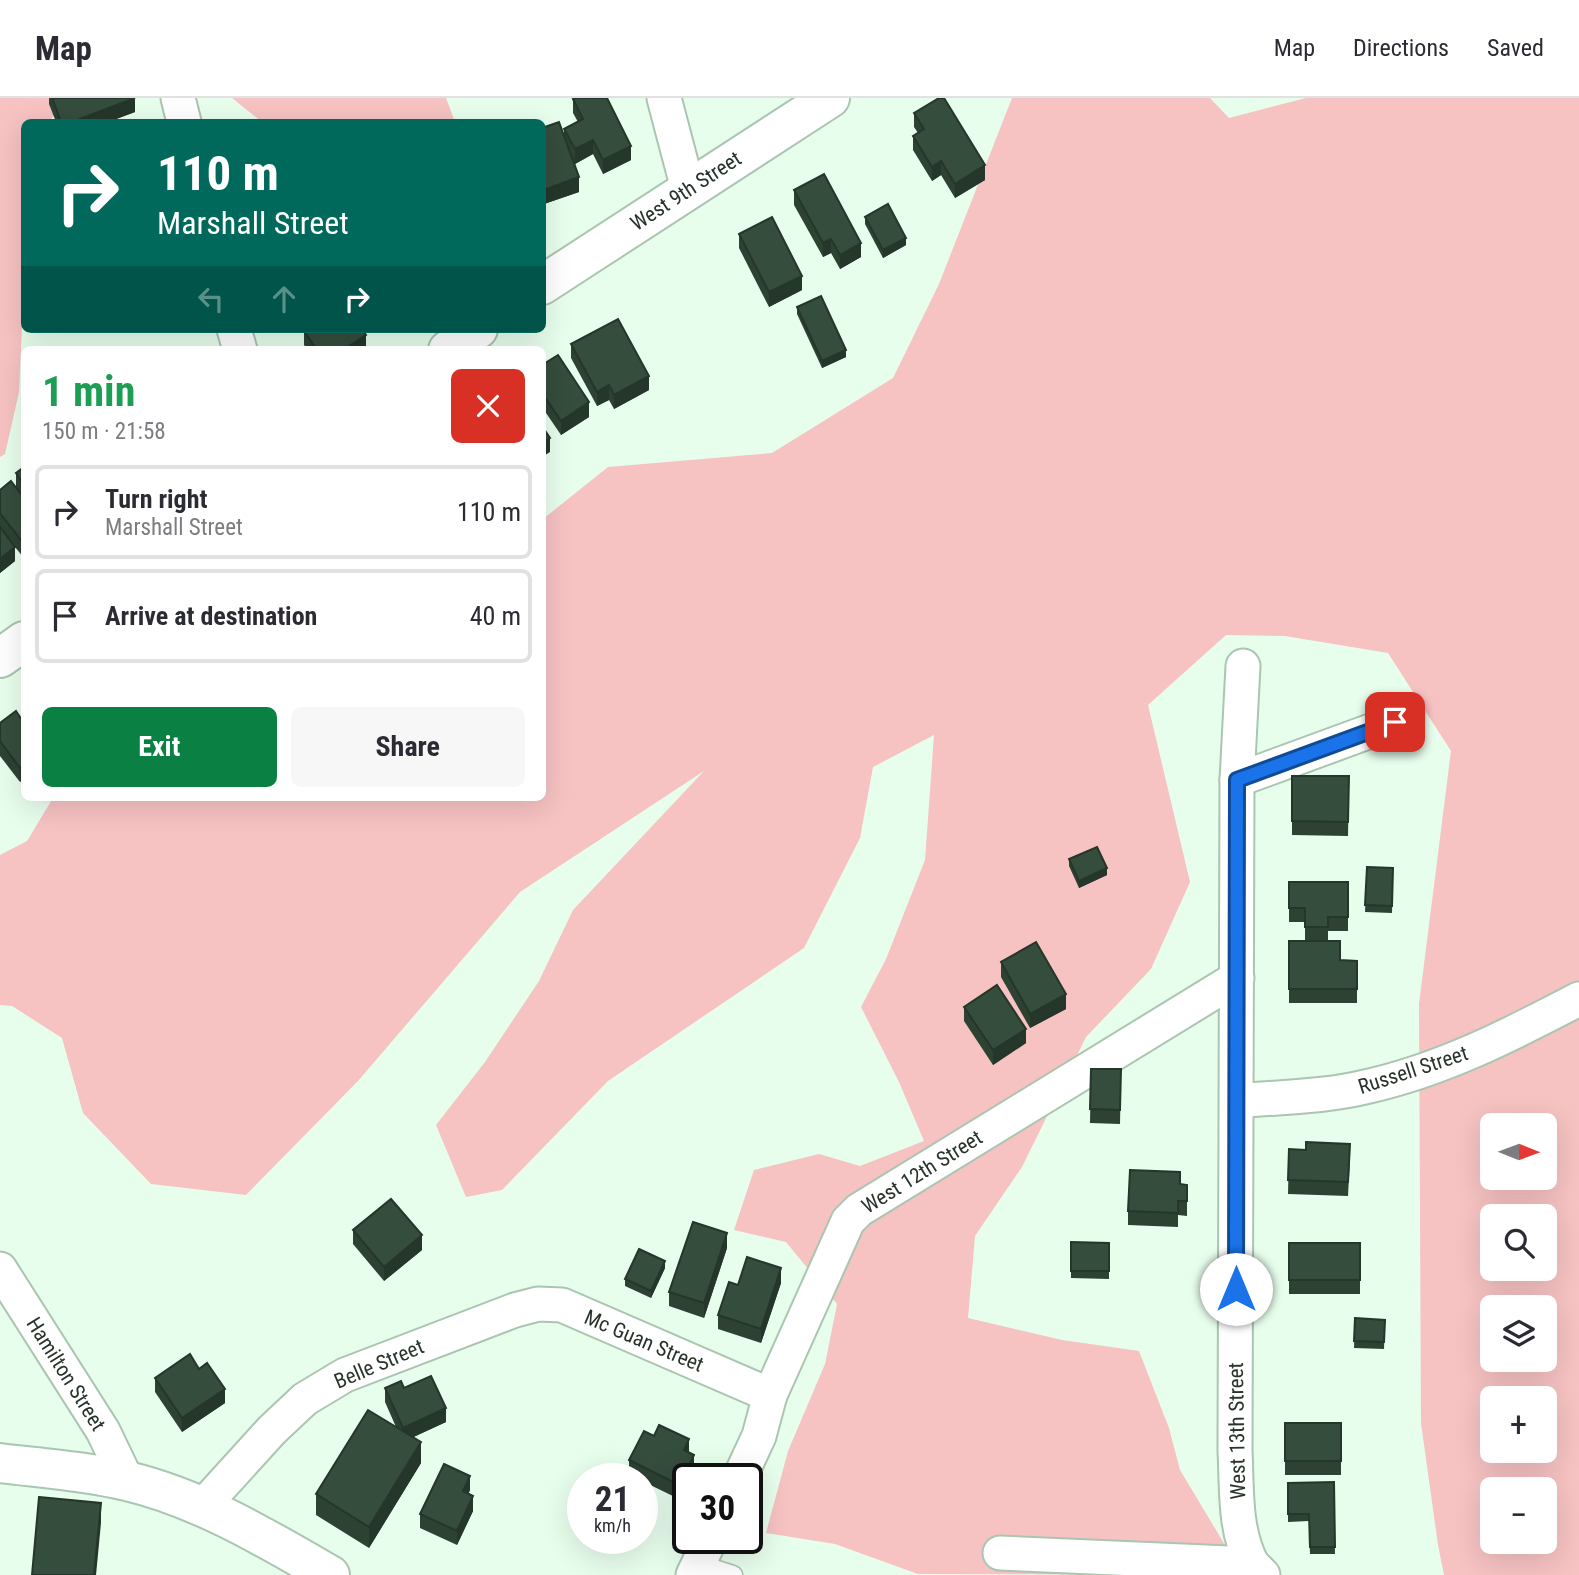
<!DOCTYPE html>
<meta charset="utf-8">
<style>
body{margin:0;font-family:"Roboto Condensed",sans-serif;background:#f7f7f7;color:#2b2b33;height:100vh;display:flex;flex-direction:column;font-size:26px;white-space:nowrap}
*{box-sizing:border-box;margin:0}
p{font-size:23px;color:#7c7c81}
.icon{flex:none;width:38px;height:38px;fill:none;stroke:currentColor;stroke-width:2;stroke-linecap:round;stroke-linejoin:round}
.map{position:relative;flex:1;overflow:hidden}
.sheet{position:absolute;left:21px;top:248px;width:525px;height:455px;display:flex;flex-direction:column;background:#fff;border-radius:10px;box-shadow:0 7px 28px #0002}
.sheet>*{flex:none}
.hud{position:absolute;left:21px;top:21px;width:525px;height:214px;border-radius:10px;box-shadow:0 7px 28px #0002;background:#00695c;color:#fff;overflow:hidden}
.needle{width:46px;rotate:91deg}
.fabs{position:absolute;left:1480px;top:1015px;display:grid;gap:14px}
.fabs a{display:grid;place-items:center;width:77px;height:77px;border-radius:10px;background:#fff;box-shadow:0 7px 28px #0002;font-size:35px}
.speed{position:absolute;left:567px;top:1365px;display:flex;gap:14px;font-size:35px;font-weight:700;text-align:center}
.speed>*{display:grid;place-content:center;width:91px;height:91px;border-radius:50%;background:#fff;box-shadow:0 7px 28px #0002;line-height:1}
.speed small{font-size:18px;font-weight:400}
.speed .limit{border:4px solid #111;border-radius:10px;background:#fff;color:#111}
.pin{position:absolute;display:grid;place-items:center;width:60px;height:60px;color:#fff;margin:-30px;border-radius:14px;box-shadow:0 4px 10px #0006}
.me{position:absolute;width:77px;margin:-38px;rotate:0deg;stroke-linejoin:round;filter:drop-shadow(0 0 5px #0008)}
.turn{display:flex;align-items:center;gap:24px;height:147px;padding:0 21px;font-size:32px}
.turn .icon{width:91px;height:91px;stroke-width:2.5}
.turn b{display:block;font-size:49px;line-height:60px}
.lanes{display:flex;align-items:center;height:66px;padding:0 21px;background:#0003;justify-content:center;gap:35px;direction:ltr}
.lanes .off{opacity:.35}
.round{display:grid;place-items:center;flex:none;width:74px;height:74px;border-radius:10px;background:#f7f7f7}
.summary{display:flex;align-items:center;justify-content:space-between;height:119px;padding:0 21px}
h1{font-size:42px;font-weight:700;line-height:52px;color:#1e9e55}
.button{display:flex;gap:14px;margin-top:auto;padding:14px 21px}
.button a{flex:1;height:80px;border-radius:10px;background:#0b8043;color:#fff;font-size:28px;font-weight:700;line-height:80px;text-align:center}
.button a+a{background:#f7f7f7;color:#2b2b33}
ul{padding:0;list-style:none}
li{display:flex;align-items:center;gap:21px;height:94px;margin:0 14px 10px;padding:0 7px;border:4px solid #e1e1e2;border-radius:10px}
li div{flex:1}
li b{display:block;font-size:26px}
li em{font-style:normal}
header{display:flex;align-items:center;gap:42px;box-sizing:border-box;height:98px;padding:0 35px;background:#fff;border-bottom:2px solid #e1e1e2}
header strong{font-size:33px}
nav{display:flex;gap:38px;margin-inline-start:auto;font-size:24px}
.map>svg:first-child{display:block}
.green{fill:#f6c2c2;fill-rule:evenodd}
.lines{fill:none;stroke-linecap:round;stroke-linejoin:round}
.lane-casing{stroke:#aac5b0;stroke-width:21}
.street-casing{stroke:#aac5b0;stroke-width:37}
.secondary-casing{stroke:#aac5b0;stroke-width:42}
.lane{stroke:#fff;stroke-width:18}
.street{stroke:#fff;stroke-width:33}
.secondary{stroke:#fff;stroke-width:38}
.wall{fill:#2e4234}
.shaded-wall{fill:#25362a}
.building{fill:#354d3c;stroke:#25362a;stroke-width:2}
.route-casing{stroke:#114b97;stroke-width:18}
.route{stroke:#1a73e8;stroke-width:12}
.labels{text-anchor:middle;dominant-baseline:central;stroke-width:7;stroke-linejoin:round;paint-order:stroke}
.street-label{font-size:21px;fill:#28332b;stroke:#fff}
</style>
<header>
<strong>Map</strong>
<nav><a>Map</a><a>Directions</a><a>Saved</a></nav>
</header>
<div class="map">
<svg width="1579" height="1477" viewBox="0 0 1579 1477">
<rect width="100%" height="100%" fill="#e8feed"/>
<!-- green -->
<g class="green">
<polygon points="0,0 62,0 50,24 24,24 24,185 19,294 5,356 0,359"/>
<polygon points="232,0 446,0 455,24 262,24"/>
<path d="M1012,0H1210L1229,20L1306,0H1579V1477H1444L1438,1447L1421,1325L1419,906L1451,653L1388,555L1285,538L1226,537L1148,607L1190,784L1151,871L1086,939L1022,1069L975,1138L968,1220L1062,1242L1139,1253L1169,1330L1180,1372L1243,1477L918,1476L835,1446L766,1435L788,1353L825,1266L837,1206L786,1144L734,1132L754,1072L819,1056L860,1068L924,1043L899,984L861,909L886,861L925,762L934,637L873,669L860,740L804,850L608,983L502,1092L466,1099L436,1027L485,964L539,883L573,812L704,673L520,794L358,983L246,1097L151,1086L83,1015L62,940L12,908L0,907V757L27,743L53,700H542L543,421L608,369L772,355L893,280L939,186ZM1493,1027H1545V1080H1493ZM1493,1118H1545V1171H1493ZM1493,1209H1545V1262H1493ZM1493,1300H1545V1353H1493ZM1493,1391H1545V1444H1493Z"/>
</g>
<g class="lines">
<defs>
<polyline id="lane" points="699,1466 733,1477"/>
<g id="street">
<polyline points="178,0 184,24"/>
<polyline points="664,0 688,91"/>
<polyline points="234,231 240,252"/>
<path d="M1243,568L1237,682L1235,1353C1237,1391 1234,1431 1252,1466"/>
<polyline points="1237,682 1395,624"/>
<path d="M1237,1003C1279,999 1324,999 1365,989C1442,972 1510,937 1579,901"/>
<polyline points="0,1171 103,1333 127,1383"/>
<polyline points="739,1381 759,1338 770,1297 848,1123 859,1112 1237,880"/>
<polyline points="202,1409 272,1332 305,1301 345,1277 515,1212 538,1206 562,1207 770,1297"/>
<polyline points="1000,1455 1252,1466 1263,1477"/>
<polyline points="693,1477 711,1440"/>
</g>
<g id="secondary">
<polyline points="542,187 830,0"/>
<polyline points="448,252 478,231"/>
<polyline points="0,560 24,543"/>
<path d="M0,1365C42,1370 86,1373 127,1383C199,1400 266,1440 330,1477"/>
</g>
</defs>
<!-- lane casing -->
<use href="#lane" class="lane-casing"/>
<!-- street casing -->
<use href="#street" class="street-casing"/>
<!-- secondary casing -->
<use href="#secondary" class="secondary-casing"/>
<!-- lane -->
<use href="#lane" class="lane"/>
<!-- street -->
<use href="#street" class="street"/>
<!-- secondary -->
<use href="#secondary" class="secondary"/>
</g>
<!-- wall -->
<g class="wall">
<polygon points="49,0 135,0 135,14 108,24 56,24 49,6"/>
<polygon points="573,1 631,62 603,76 593,56 575,66 579,94 544,106 542,101 542,30 564,38 564,31 578,24 573,15"/>
<polygon points="914,15 985,82 955,100 941,77 932,83 913,52 913,38 918,35 914,29"/>
<polygon points="794,92 861,159 840,171 831,155 823,159 794,107"/>
<polygon points="865,119 906,147 883,160 865,126"/>
<polygon points="739,136 802,192 769,209 739,150"/>
<polygon points="797,209 846,259 822,270 797,216"/>
<polygon points="304,233 366,251 364,252 308,252 304,247"/>
<polygon points="571,246 649,292 614,311 609,302 597,308 571,260"/>
<polygon points="542,267 589,319 561,337 542,309"/>
<polygon points="24,369 24,460 15,449 15,463 0,475 0,392 16,389 16,375"/>
<polygon points="0,625 24,625 20,684 0,658"/>
<polygon points="1292,678 1349,678 1348,738 1292,737"/>
<polygon points="1069,761 1107,777 1079,790 1069,768"/>
<polygon points="1367,769 1393,770 1392,815 1365,814"/>
<polygon points="1289,784 1348,784 1348,833 1328,833 1328,843 1340,862 1357,863 1357,905 1289,905 1289,843 1305,843 1305,824 1289,824"/>
<polygon points="1001,864 1066,911 1030,930 1001,879"/>
<polygon points="964,909 1026,945 993,967 964,923"/>
<polygon points="1091,971 1121,971 1120,1026 1090,1025"/>
<polygon points="1289,1051 1350,1060 1348,1098 1288,1096"/>
<polygon points="1180,1086 1187,1101 1187,1118 1178,1117 1178,1129 1128,1127 1128,1113"/>
<polygon points="353,1132 422,1152 384,1183 353,1146"/>
<polygon points="1071,1144 1109,1145 1109,1181 1071,1180"/>
<rect x="1289" y="1145" width="71" height="51"/>
<polygon points="727,1150 704,1220 669,1208 669,1194"/>
<polygon points="665,1170 651,1200 625,1188 625,1181"/>
<polygon points="781,1185 761,1245 718,1231 718,1217 738,1187"/>
<polygon points="1355,1220 1385,1222 1384,1251 1354,1250"/>
<polygon points="155,1280 225,1305 182,1334 155,1294"/>
<polygon points="385,1290 404,1290 446,1324 413,1339 421,1365 369,1450 316,1417 316,1396 396,1329 385,1304"/>
<rect x="1285" y="1325" width="56" height="52"/>
<polygon points="689,1355 694,1372 679,1401 642,1383 642,1381 639,1381 629,1376 629,1362"/>
<polygon points="1334,1384 1335,1456 1310,1456 1309,1423 1288,1424 1288,1385"/>
<polygon points="470,1392 468,1396 473,1413 457,1447 420,1430 420,1416"/>
</g>
<!-- shaded-wall -->
<g class="shaded-wall">
<polygon points="135,0 135,14 108,24 72,24"/>
<polygon points="593,42 593,56 575,66 575,51"/>
<polygon points="631,48 631,62 603,76 603,62"/>
<polygon points="941,63 941,77 932,83 932,69"/>
<polygon points="985,67 985,82 955,100 955,86"/>
<polygon points="579,79 579,94 544,106 544,92"/>
<polygon points="906,140 906,147 883,160 883,152"/>
<polygon points="831,141 831,155 823,159 823,145"/>
<polygon points="861,145 861,159 840,171 840,157"/>
<polygon points="802,178 802,192 769,209 769,194"/>
<polygon points="366,237 366,251 364,252 343,252"/>
<polygon points="846,252 846,259 822,270 822,263"/>
<polygon points="649,278 649,292 614,311 614,297"/>
<polygon points="609,287 609,302 597,308 597,294"/>
<polygon points="589,304 589,319 561,337 561,323"/>
<polygon points="550,340 550,354 542,359 542,345"/>
<polygon points="15,449 15,463 0,475 0,461"/>
<polygon points="24,667 24,681 20,684 20,670"/>
<polygon points="1107,770 1107,777 1079,790 1079,783"/>
<polygon points="1066,896 1066,911 1030,930 1030,916"/>
<polygon points="1026,931 1026,945 993,967 993,952"/>
<polygon points="727,1135 727,1150 704,1220 704,1205"/>
<polygon points="422,1137 422,1152 384,1183 384,1169"/>
<polygon points="665,1163 665,1170 651,1200 651,1193"/>
<polygon points="781,1170 781,1185 761,1245 761,1231"/>
<polygon points="225,1291 225,1305 182,1334 182,1320"/>
<polygon points="446,1310 446,1324 403,1344 403,1330"/>
<polygon points="689,1341 689,1356 684,1352"/>
<polygon points="421,1344 421,1365 369,1450 369,1429"/>
<polygon points="694,1357 694,1372 689,1381 688,1381 688,1384 679,1401 679,1387"/>
<polygon points="470,1378 470,1392 463,1408 463,1393"/>
<polygon points="473,1398 473,1413 457,1447 457,1433"/>
<polygon points="101,1405 101,1425 96,1477 94,1477"/>
</g>
<!-- building -->
<g class="building">
<polygon points="52,0 135,0 72,24 61,24"/>
<polygon points="576,0 607,0 631,48 603,62 593,42 575,51 564,31 583,21 573,1"/>
<polygon points="939,0 944,0 985,67 955,86 941,63 932,69 913,38 924,31 914,15"/>
<polygon points="559,24 579,79 544,92 542,87 542,30"/>
<polygon points="824,76 861,145 840,157 831,141 823,145 794,92"/>
<polygon points="888,106 906,140 883,152 865,119"/>
<polygon points="772,119 802,178 769,194 739,136"/>
<polygon points="821,198 846,252 822,263 797,209"/>
<polygon points="618,221 649,278 614,297 609,287 597,294 571,246"/>
<polygon points="307,231 362,231 366,237 343,252 317,252 304,233"/>
<polygon points="558,257 589,304 561,323 542,295 542,267"/>
<polygon points="542,328 550,340 542,345"/>
<polygon points="24,369 24,387 16,375"/>
<polygon points="11,383 24,400 24,446 0,415 0,392"/>
<polygon points="0,429 15,449 0,461"/>
<polygon points="16,613 24,625 24,667 20,670 0,643 0,625"/>
<polygon points="1292,678 1349,678 1348,724 1292,723"/>
<polygon points="1097,749 1107,770 1079,783 1069,761"/>
<polygon points="1367,769 1393,770 1392,808 1365,807"/>
<polygon points="1289,784 1348,784 1348,819 1328,819 1328,829 1305,829 1305,810 1289,810"/>
<polygon points="1289,843 1340,843 1340,862 1357,863 1357,891 1289,891"/>
<polygon points="1036,844 1066,896 1030,916 1001,864"/>
<polygon points="997,887 1026,931 993,952 964,909"/>
<polygon points="1091,971 1121,971 1120,1012 1090,1011"/>
<polygon points="1306,1044 1350,1046 1348,1084 1288,1082 1289,1051 1306,1052"/>
<polygon points="1130,1072 1180,1074 1180,1086 1187,1087 1187,1103 1178,1103 1178,1115 1128,1113"/>
<polygon points="391,1101 422,1137 384,1169 353,1132"/>
<polygon points="693,1124 727,1135 704,1205 669,1194"/>
<polygon points="1071,1144 1109,1145 1109,1173 1071,1173"/>
<rect x="1289" y="1145" width="71" height="37"/>
<polygon points="639,1151 665,1163 651,1193 625,1181"/>
<polygon points="747,1159 781,1170 761,1231 718,1217 729,1184 738,1187"/>
<polygon points="1355,1220 1385,1222 1384,1244 1354,1243"/>
<polygon points="190,1256 199,1271 207,1265 225,1291 182,1320 155,1280"/>
<polygon points="431,1278 446,1310 403,1330 385,1290 401,1283 404,1290"/>
<polygon points="368,1312 421,1344 369,1429 316,1396"/>
<rect x="1285" y="1325" width="56" height="38"/>
<polygon points="659,1327 689,1341 684,1352 694,1357 679,1387 629,1362 644,1333 654,1338"/>
<polygon points="444,1366 470,1378 463,1393 473,1398 457,1433 420,1416"/>
<polygon points="1334,1384 1335,1449 1310,1449 1309,1416 1288,1416 1288,1385"/>
<polygon points="39,1399 101,1405 94,1477 32,1477"/>
</g>
<g class="lines">
<defs>
<polyline id="route" points="1236,1191 1237,682 1395,624"/>
</defs>
<!-- route casing -->
<use href="#route" class="route-casing"/>
<!-- route -->
<use href="#route" class="route"/>
</g>
<g class="labels">
<!-- street labels -->
<g class="street-label">
<text transform="translate(686 93) rotate(-33)">West 9th Street</text>
<text transform="translate(1413 972) rotate(-18)">Russell Street</text>
<text transform="translate(922 1074) rotate(-32)">West 12th Street</text>
<text transform="translate(644 1243) rotate(23)">Mc Guan Street</text>
<text transform="translate(379 1266) rotate(-23)">Belle Street</text>
<text transform="translate(66 1276) rotate(58)">Hamilton Street</text>
<text transform="translate(1237 1333) rotate(-91)">West 13th Street</text>
</g>
</g>
</svg>
<div class="fabs">
<a><svg class="needle" viewBox="-14 -14 28 28"><path d="M0-13l5 13h-10z" fill="#e53935"/><path d="M0 13l5-13h-10z" fill="#7c7c81"/></svg></a>
<a><svg class="icon" aria-label="search" viewBox="0 0 24 24"><circle cx="10" cy="10" r="6"/><path d="M15 15l6 6"/></svg></a>
<a><svg class="icon" aria-label="layers" viewBox="0 0 24 24"><path d="M12 4l9 5-9 5-9-5zM3 14l9 5 9-5"/></svg></a>
<a>+</a>
<a>−</a>
</div>
<div class="speed"><div>21<small>km/h</small></div><div class="limit">30</div></div>
<div class="pin" style="left:1395px;top:624px;background:#d93025"><svg class="icon" aria-label="arrive" viewBox="0 0 24 24"><path d="M6 21V4h12l-3 4 3 4H6"/></svg></div>
<svg class="me" style="left:1236px;top:1191px" viewBox="-20 -20 40 40"><circle r="19" fill="#fff"/><path d="M0-13L10 11 0 6-10 11z" fill="#1a73e8"/></svg>
<div class="hud">
<div class="turn"><svg class="icon" aria-label="right" viewBox="0 0 24 24"><path d="M7 20v-9h11M14 6l5 5-5 5"/></svg><div><b>110 m</b>Marshall Street</div></div>
<div class="lanes"><svg class="icon off" aria-label="left" viewBox="0 0 24 24"><path d="M17 20v-9H6M10 6l-5 5 5 5"/></svg><svg class="icon off" aria-label="ahead" viewBox="0 0 24 24"><path d="M12 20V5M6 11l6-6 6 6"/></svg><svg class="icon" aria-label="right" viewBox="0 0 24 24"><path d="M7 20v-9h11M14 6l5 5-5 5"/></svg></div>
</div>
<section class="sheet">
<div class="summary"><div><h1>1 min</h1><p>150 m · 21:58</p></div><a class="round" style="background:#d93025;color:#fff"><svg class="icon" aria-label="close" viewBox="0 0 24 24"><path d="M6 6l12 12M18 6L6 18"/></svg></a></div>
<ul>
<li><svg class="icon" aria-label="right" viewBox="0 0 24 24"><path d="M7 20v-9h11M14 6l5 5-5 5"/></svg><div><b>Turn right</b><p>Marshall Street</p></div><em>110 m</em></li>
<li><svg class="icon" aria-label="arrive" viewBox="0 0 24 24"><path d="M6 21V4h12l-3 4 3 4H6"/></svg><div><b>Arrive at destination</b></div><em>40 m</em></li>
</ul>
<div class="button"><a>Exit</a><a>Share</a></div>
</section>
</div>
